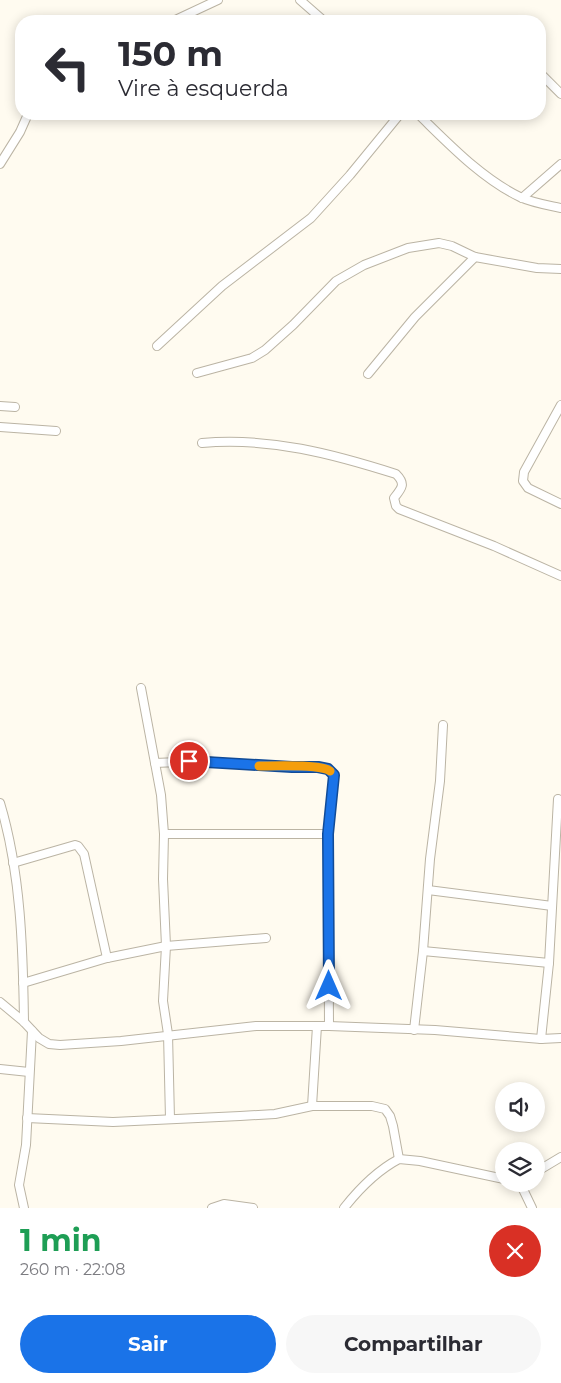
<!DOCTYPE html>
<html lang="pt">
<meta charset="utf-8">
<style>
body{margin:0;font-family:Montserrat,sans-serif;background:#f7f7f7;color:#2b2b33;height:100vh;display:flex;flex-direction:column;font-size:19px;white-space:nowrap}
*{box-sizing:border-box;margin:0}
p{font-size:16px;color:#7c7c81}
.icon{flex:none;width:28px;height:28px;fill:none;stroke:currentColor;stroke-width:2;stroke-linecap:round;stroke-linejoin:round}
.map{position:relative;height:1208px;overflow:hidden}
.details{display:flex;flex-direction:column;background:#fff;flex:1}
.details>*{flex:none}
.top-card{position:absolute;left:15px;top:15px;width:531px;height:105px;border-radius:20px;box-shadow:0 2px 12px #0003;background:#fff;color:#2b2b33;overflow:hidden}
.controls{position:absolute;left:495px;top:1082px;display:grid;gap:10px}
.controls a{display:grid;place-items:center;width:50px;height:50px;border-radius:50%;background:#fff;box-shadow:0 2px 12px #0003;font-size:25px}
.pin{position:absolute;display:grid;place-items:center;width:42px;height:42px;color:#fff;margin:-21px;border:2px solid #fff;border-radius:50%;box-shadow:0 1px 5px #0007}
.me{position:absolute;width:55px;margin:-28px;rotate:0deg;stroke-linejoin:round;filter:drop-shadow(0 0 4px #0008)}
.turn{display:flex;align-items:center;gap:18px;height:105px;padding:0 20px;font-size:22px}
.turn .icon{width:65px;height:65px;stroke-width:2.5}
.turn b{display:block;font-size:35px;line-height:42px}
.round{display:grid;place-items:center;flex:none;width:52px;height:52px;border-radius:26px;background:#f7f7f7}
.head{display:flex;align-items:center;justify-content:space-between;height:85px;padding:0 20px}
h1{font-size:30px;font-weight:700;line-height:38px;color:#1e9e55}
.primary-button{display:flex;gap:10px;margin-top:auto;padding:10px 20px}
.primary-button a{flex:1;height:58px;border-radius:30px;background:#1a73e8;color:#fff;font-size:20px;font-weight:700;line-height:58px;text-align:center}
.primary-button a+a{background:#f7f7f7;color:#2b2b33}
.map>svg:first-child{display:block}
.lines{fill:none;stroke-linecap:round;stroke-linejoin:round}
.street-casing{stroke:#bbb4a4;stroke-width:10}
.street{stroke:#fff;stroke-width:8}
.route-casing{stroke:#114b97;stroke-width:12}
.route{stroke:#1a73e8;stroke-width:9}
.slow{stroke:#f59e0b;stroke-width:9}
</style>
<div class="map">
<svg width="561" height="1208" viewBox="0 0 561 1208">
<rect width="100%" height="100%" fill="#fffbf0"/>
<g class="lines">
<defs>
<g id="street">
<polyline points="300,0 324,21"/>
<polyline points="173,21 218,0"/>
<polyline points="540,73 561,94"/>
<path d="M418,114C449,144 481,178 520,197C533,203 547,205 561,208"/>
<polyline points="0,164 20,132 28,114"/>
<polyline points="522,198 561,164"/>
<polyline points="157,346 222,286 311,218 350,175 400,114"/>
<polyline points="197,373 252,358 265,350 293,325 336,281 364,265 408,248 439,243 452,246 475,257 537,268 561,269"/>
<polyline points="368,374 415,317 475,257"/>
<polyline points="561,405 524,472 523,481 528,488 561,504"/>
<polyline points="0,406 15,407"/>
<polyline points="0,427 56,431"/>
<path d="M202,443C270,437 333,454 396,474C406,484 402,488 394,498L396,506L399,509L494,546L561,576"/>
<polyline points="141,688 161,795 164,834 163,879 166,946 163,1001 168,1034 170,1119"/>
<polyline points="155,763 202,761 250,765 318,767 328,769 334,775 328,834 329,1026"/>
<path d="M0,803C21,873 23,949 24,1022"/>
<polyline points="164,834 328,834"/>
<polyline points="13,863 75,845 78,846 84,854 107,958"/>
<polyline points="428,890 552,906"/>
<polyline points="423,951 549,963"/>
<polyline points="23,983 107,958 166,946 266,938"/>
<polyline points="0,1002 24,1022 39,1038 49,1044 60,1045 121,1041 256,1026 329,1026 435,1030 541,1039 561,1038"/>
<polyline points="414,1030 423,951 430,859 440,781 443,725"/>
<polyline points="541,1039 549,963 558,799"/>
<polyline points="0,1069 29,1072"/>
<polyline points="312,1106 317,1026"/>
<polyline points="27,1118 113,1122 240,1116 275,1114 312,1106 372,1106 385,1109 390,1116 393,1126 399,1159"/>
<polyline points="536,1172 561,1157"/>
<polyline points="518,1184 521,1185 532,1208"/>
<polyline points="24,1208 19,1185 26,1145 32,1031"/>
<polyline points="212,1208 224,1204 253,1208"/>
<path d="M344,1208C359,1189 378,1170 399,1159L420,1161L504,1179"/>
</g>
</defs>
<!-- street casing -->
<use href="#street" class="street-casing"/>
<!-- street -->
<use href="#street" class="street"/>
</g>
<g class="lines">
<defs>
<polyline id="route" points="189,761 292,767 318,767 328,769 334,775 328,834 329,986"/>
</defs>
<!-- route casing -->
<use href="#route" class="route-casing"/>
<!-- route -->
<use href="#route" class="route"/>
<!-- slow -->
<path class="slow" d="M259,766C273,766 321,764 330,771"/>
</g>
</svg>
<div class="controls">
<a><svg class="icon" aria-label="sound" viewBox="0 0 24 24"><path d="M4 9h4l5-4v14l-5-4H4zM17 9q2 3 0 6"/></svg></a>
<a><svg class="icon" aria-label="layers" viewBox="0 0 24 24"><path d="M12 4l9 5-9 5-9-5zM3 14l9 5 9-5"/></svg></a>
</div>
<div class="pin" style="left:189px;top:761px;background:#d93025"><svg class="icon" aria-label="arrive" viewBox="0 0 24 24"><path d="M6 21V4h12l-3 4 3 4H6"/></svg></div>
<svg class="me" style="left:329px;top:986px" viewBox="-20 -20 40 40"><path d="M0-17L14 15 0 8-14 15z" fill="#1a73e8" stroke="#fff" stroke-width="4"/></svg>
<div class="top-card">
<div class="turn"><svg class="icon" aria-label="left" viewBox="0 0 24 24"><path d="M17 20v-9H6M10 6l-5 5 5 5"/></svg><div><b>150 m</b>Vire à esquerda</div></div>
</div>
</div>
<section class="details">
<div class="head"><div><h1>1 min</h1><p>260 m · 22:08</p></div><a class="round" style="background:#d93025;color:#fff"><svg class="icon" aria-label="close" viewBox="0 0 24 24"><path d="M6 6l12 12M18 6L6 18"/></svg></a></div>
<div class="primary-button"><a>Sair</a><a>Compartilhar</a></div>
</section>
